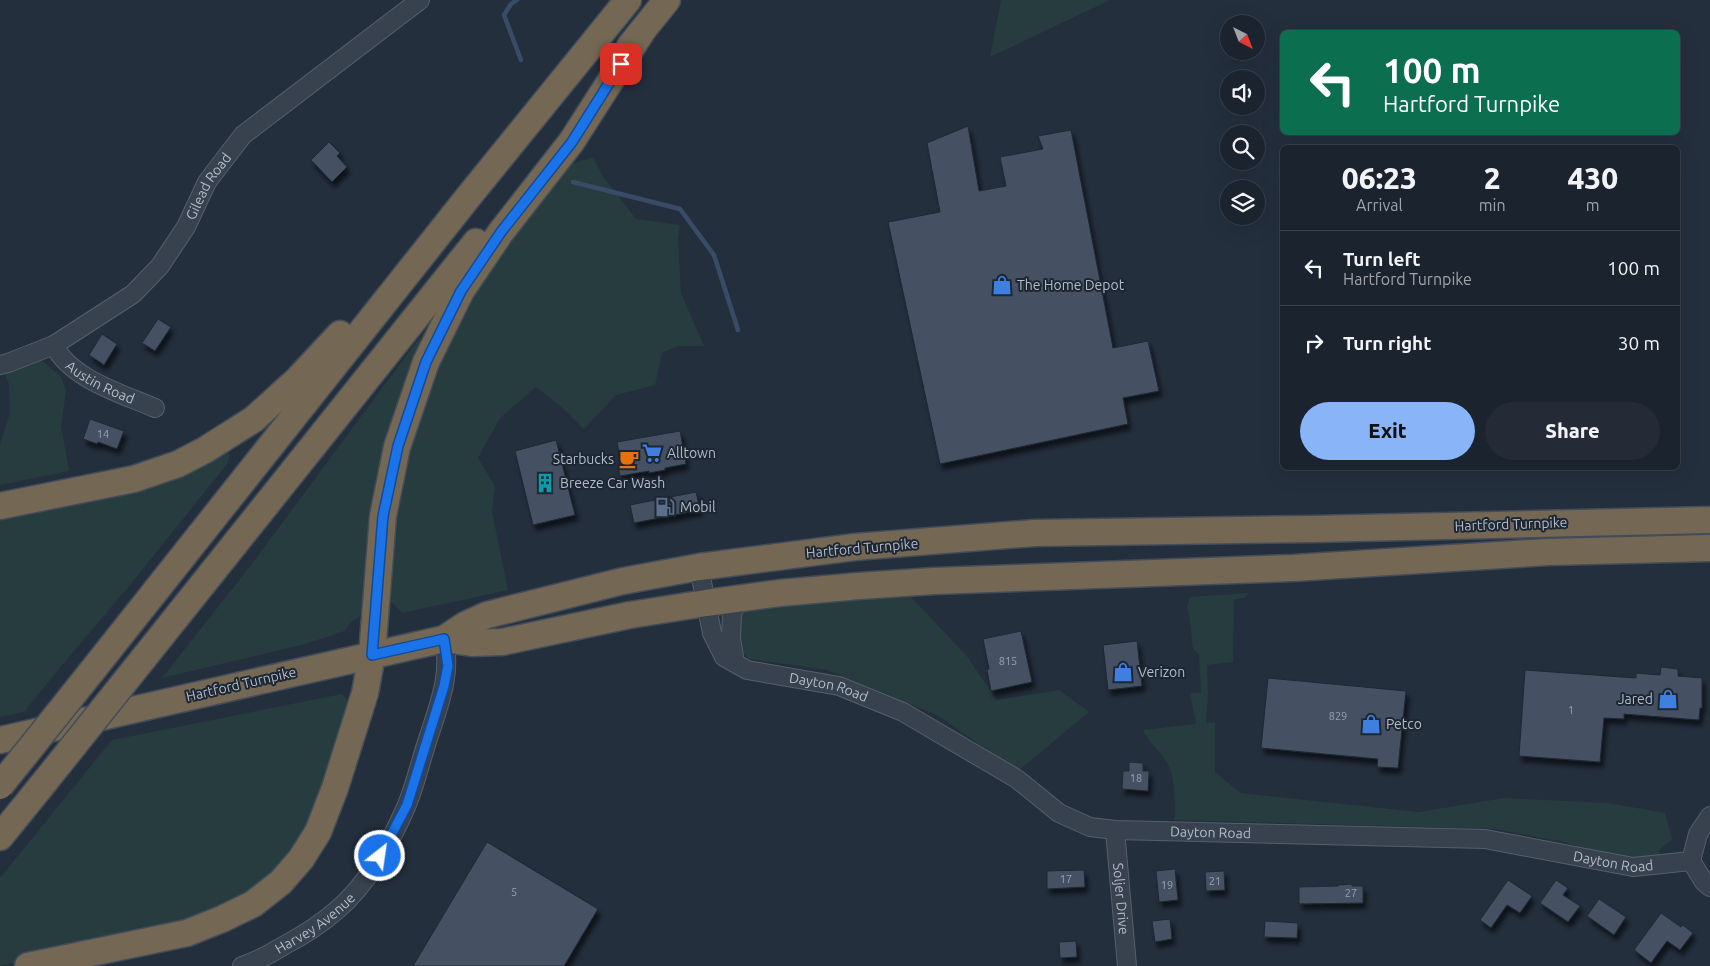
<!DOCTYPE html>
<style>
body{margin:0;font-family:Ubuntu,sans-serif;background:#242b36;color:#f1f3f6;height:100vh;display:flex;flex-direction:column;font-size:19px;white-space:nowrap}
*{box-sizing:border-box;margin:0}
p{font-size:16px;color:#a0a4aa}
.icon{flex:none;width:28px;height:28px;fill:none;stroke:currentColor;stroke-width:2;stroke-linecap:round;stroke-linejoin:round}
.map{position:relative;flex:1;overflow:hidden}
.sheet{position:absolute;left:1280px;top:145px;width:400px;height:325px;display:flex;flex-direction:column;background:#1b232e;border-radius:8px;box-shadow:0 5px 20px #0002,0 0 0 1px #39404a}
.sheet>*{flex:none}
.hud{position:absolute;left:1280px;top:30px;width:400px;height:105px;border-radius:8px;box-shadow:0 5px 20px #0002,0 0 0 1px #39404a;background:#0b6e4f;color:#fff;overflow:hidden}
.needle{width:32px;rotate:138deg}
.controls{position:absolute;left:1220px;top:15px;display:grid;gap:10px}
.controls a{display:grid;place-items:center;width:45px;height:45px;border-radius:50%;background:#1b232e;box-shadow:0 5px 20px #0002,0 0 0 1px #39404a;font-size:25px}
.pin{position:absolute;display:grid;place-items:center;width:42px;height:42px;color:#fff;margin:-21px;border-radius:10px;box-shadow:0 2px 8px #0006}
.me{position:absolute;width:55px;margin:-28px;rotate:30deg;stroke-linejoin:round;filter:drop-shadow(0 0 4px #0008)}
.turn{display:flex;align-items:center;gap:18px;height:105px;padding:0 20px;font-size:22px}
.turn .icon{width:65px;height:65px;stroke-width:2.5}
.turn b{display:block;font-size:35px;line-height:42px}
.eta{display:flex;justify-content:space-evenly;align-items:center;height:85px;text-align:center}
.eta b{font-size:30px;font-weight:800;line-height:35px}
.action{display:flex;gap:10px;margin-top:auto;padding:10px 20px}
.action a{flex:1;height:58px;border-radius:30px;background:#8ab4f8;color:#111;font-size:20px;font-weight:800;line-height:58px;text-align:center}
.action a+a{background:#242b36;color:#f1f3f6}
ul{padding:0;list-style:none}
li{display:flex;align-items:center;gap:15px;height:75px;padding:0 20px;border-top:1px solid #39404a}
li div{flex:1}
li b{display:block;font-size:19px}
li em{font-style:normal}
.map>svg:first-child{display:block}
.green{fill:#263c3f}
.lines{fill:none;stroke-linecap:round;stroke-linejoin:round}
.stream{stroke:#394c67;stroke-width:4.5}
.building{fill:#455162;stroke:#1f2835;filter:url(#shadow)}
.minor-casing{stroke:#565f6c;stroke-width:20}
.highway-casing{stroke:#434c59;stroke-width:29}
.minor{stroke:#38414e;stroke-width:18}
.highway{stroke:#746855;stroke-width:26}
.highway-bridge-casing{stroke:#434c59;stroke-width:29;stroke-linecap:butt}
.highway-bridge{stroke:#746855;stroke-width:26}
.route-casing{stroke:#114b97;stroke-width:12}
.route{stroke:#1a73e8;stroke-width:9}
.labels{text-anchor:middle;dominant-baseline:central;stroke-width:4;stroke-linejoin:round;paint-order:stroke}
.number-label{font-size:11px;fill:#98a1af}
.street-label{font-size:14px;fill:#b4bcc9;stroke:#1d2633}
.poi-label{font-size:14px;fill:#b4bcc9;stroke:#1d2633;text-anchor:start}
</style>
<div class="map">
<svg width="1710" height="966" viewBox="0 0 1710 966">
<defs>
<filter id="shadow"><feDropShadow dx="3" dy="5.5" stdDeviation="2.5" flood-color="#0009"/></filter>
</defs>
<rect width="100%" height="100%" fill="#242f3e"/>
<!-- green -->
<g class="green">
<polygon points="1001,0 1110,0 990,57"/>
<polygon points="593,157 602,175 636,219 680,225 678,239 681,293 704,346 678,346 662,353 655,385 616,395 584,429 563,408 536,387 500,418 478,458 495,487 492,512 508,590 402,613 390,600 386,582 394,516 414,421 441,352 491,265 566,166"/>
<polygon points="420,337 425,342 362,610 359,617 352,621 344,631 336,634 305,644 162,678 251,565"/>
<polygon points="39,358 61,377 66,391 61,426 69,471 0,485 0,444 10,413 9,384 4,371"/>
<polygon points="226,451 230,455 227,464 130,585 57,671 24,712 0,717 0,514"/>
<path d="M1248,593L1244,598L1234,599L1233,662L1207,665L1208,694L1206,723L1215,722V772L1240,793L1419,812L1504,798L1608,803L1665,813L1672,839L1659,850L1661,860L1633,861L1560,841L1494,829L1175,820C1174,800 1177,775 1164,758C1157,748 1148,742 1143,730L1196,724L1190,693H1201L1199,654L1193,649L1189,615L1187,607L1190,597Z"/>
<path d="M910,596L966,655L997,700L1059,690L1089,712L1018,771L937,715L827,670L749,659C735,645 734,624 745,608Z"/>
<polygon points="342,694 348,701 349,707 315,807 294,848 269,876 224,907 182,927 0,966 0,878 112,740"/>
</g>
<g class="lines">
<!-- stream -->
<g class="stream">
<polyline points="517,0 511,4 504,15 521,60"/>
<polyline points="573,182 680,209 714,255 738,330"/>
</g>
</g>
<!-- building -->
<g class="building">
<polygon points="968,126 979,191 1006,186 1000,157 1043,149 1038,136 1071,130 1113,348 1148,341 1159,391 1123,398 1128,424 940,464 888,222 940,212 927,143"/>
<polygon points="329,142 340,153 337,156 347,167 332,182 311,160"/>
<polygon points="158,319 171,327 155,351 142,343"/>
<polygon points="102,334 117,344 104,365 89,355"/>
<polygon points="90,419 124,431 117,449 98,442 97,444 83,439"/>
<polygon points="680,431 686,464 665,468 665,470 649,473 649,471 620,476 618,465 621,464 617,442"/>
<polygon points="556,440 575,515 533,525 515,451"/>
<polygon points="696,492 700,510 634,523 630,505"/>
<polygon points="1021,631 1032,682 991,691 987,670 989,669 983,639"/>
<polygon points="1137,641 1142,686 1108,690 1103,645"/>
<polygon points="1661,667 1678,669 1678,676 1702,678 1702,708 1700,708 1699,720 1624,714 1624,719 1604,718 1600,762 1519,756 1525,670 1636,678 1636,673 1660,675"/>
<polygon points="1268,678 1406,691 1398,768 1377,767 1378,759 1261,748"/>
<polygon points="1129,762 1143,763 1143,771 1149,771 1148,791 1122,789 1123,771 1129,771"/>
<polygon points="487,842 598,909 564,966 413,966"/>
<polygon points="1175,869 1178,900 1159,902 1156,871"/>
<polygon points="1084,870 1085,887 1047,889 1047,871"/>
<polygon points="1224,871 1225,890 1206,891 1205,872"/>
<polygon points="1508,880 1532,896 1520,913 1507,905 1491,928 1480,920"/>
<polygon points="1556,880 1568,888 1563,895 1580,906 1568,922 1540,903"/>
<polygon points="1352,884 1352,886 1363,886 1363,903 1299,904 1299,887 1338,886 1338,885"/>
<polygon points="1599,899 1626,917 1614,935 1587,916"/>
<polygon points="1661,913 1681,927 1683,925 1693,933 1680,950 1667,941 1651,963 1634,950"/>
<polygon points="1170,919 1172,939 1155,942 1152,921"/>
<polygon points="1265,921 1298,923 1297,938 1264,937"/>
<polygon points="1076,941 1077,957 1060,958 1059,942"/>
</g>
<g class="lines">
<defs>
<g id="minor">
<path id="s1" d="M54,345C70,379 123,394 155,408"/>
<path id="s2" d="M0,365L8,363L54,345L133,294L160,266L186,227L207,182L243,135L420,0"/>
<path id="s3" d="M699,567L712,633L724,657L747,670L839,686L903,712L1017,779L1059,813L1090,827L1115,830L1485,839L1633,867L1691,861"/>
<polyline points="735,663 731,638 732,614 738,598"/>
<path id="s4" d="M1115,830L1127,966"/>
<polyline points="1691,861 1698,834 1710,816"/>
<polyline points="1691,861 1704,882 1710,887"/>
<path id="s5" d="M242,966C257,961 270,954 283,946C302,936 320,925 337,910C366,886 391,842 406,807C415,786 420,763 427,742C438,707 452,676 444,639"/>
</g>
<g id="highway">
<polyline points="630,46 667,0"/>
<polyline points="0,506 134,479 178,464 205,450 254,419 298,379 340,334"/>
<polyline points="444,639 465,625 487,615 623,581 699,567 855,547 1035,533 1313,529 1710,520"/>
<polyline points="143,659 476,242"/>
<polyline points="92,671 469,196 628,0"/>
<polyline points="0,740 444,639 472,643 502,642 630,615 706,603 780,593 859,586 934,581 1293,568 1548,552 1710,548"/>
<polyline points="0,837 47,779"/>
<polyline points="28,966 187,933 222,919 253,904 281,882 301,859 318,832 335,788 365,693 372,655 383,516 397,447 426,362 461,291 501,232 572,141 641,33"/>
</g>
</defs>
<!-- minor casing -->
<use href="#minor" class="minor-casing"/>
<!-- highway casing -->
<use href="#highway" class="highway-casing"/>
<!-- minor -->
<use href="#minor" class="minor"/>
<!-- highway -->
<use href="#highway" class="highway"/>
<defs>
<g id="highway-bridge">
<polyline points="47,779 143,659"/>
<polyline points="0,786 92,671"/>
</g>
</defs>
<!-- highway-bridge casing -->
<use href="#highway-bridge" class="highway-bridge-casing"/>
<!-- highway-bridge -->
<use href="#highway-bridge" class="highway-bridge"/>
</g>
<g class="lines">
<defs>
<polyline id="route" points="380,856 407,805 444,686 448,666 444,639 372,655 383,516 398,446 426,362 461,291 501,232 572,142 621,64"/>
</defs>
<!-- route casing -->
<use href="#route" class="route-casing"/>
<!-- route -->
<use href="#route" class="route"/>
</g>
<!-- icons -->
<defs>
<symbol id="shop-bare" viewBox="-9 -9 18 18"><path d="M-5-2.5h2.3a2.7 3.5 0 0 1 5.4 0H5L5.5 6h-11ZM-1.5-2.5h3a1.5 2.3 0 0 0-3 0Z" fill="#3f7fe0" stroke="#1d2633" stroke-width="2.5" paint-order="stroke"/></symbol>
<symbol id="supermarket-bare" viewBox="-9 -9 18 18"><path d="M-6-5.5h2.5l.6 2H6L4.5 2H-2.5L-4.4-4H-6ZM-1.5 3.2a1.3 1.3 0 1 0 .1 0ZM3 3.2a1.3 1.3 0 1 0 .1 0Z" fill="#3f7fe0" stroke="#1d2633" stroke-width="2.5" paint-order="stroke"/></symbol>
<symbol id="cafe-bare" viewBox="-9 -9 18 18"><path d="M-5.5-4.5H6V0H3Q3 3.5 0 3.5H-2.5Q-5.5 3.5-5.5 0ZM3-3.2v2h1.7v-2ZM-6 4.5H4V6H-6Z" fill="#e8710a" stroke="#1d2633" stroke-width="2.5" paint-order="stroke"/></symbol>
<symbol id="building-bare" viewBox="-9 -9 18 18"><path d="M-4-6H4V6H1V3H-1V6H-4ZM-2.5-4.3h1.7v1.8h-1.7ZM.8-4.3h1.7v1.8H.8ZM-2.5-1h1.7V.8h-1.7ZM.8-1h1.7V.8H.8Z" fill="#0f9aa8" stroke="#1d2633" stroke-width="2.5" paint-order="stroke"/></symbol>
<symbol id="fuel-bare" viewBox="-9 -9 18 18"><path d="M-5.5-6h7V0h2V4h1.3V-2.5L3-4.5l.8-.8L6-3V5H2.5V1h-1V6h-7ZM-4.2-4.7v3.2H.2V-4.7Z" fill="#5c6f8a" stroke="#1d2633" stroke-width="2.5" paint-order="stroke"/></symbol>
</defs>
<g fill-rule="evenodd">
<use href="#shop-bare" x="988" y="271" width="28" height="28"/>
<use href="#supermarket-bare" x="638" y="439" width="28" height="28"/>
<use href="#cafe-bare" x="615" y="445" width="28" height="28"/>
<use href="#building-bare" x="531" y="469" width="28" height="28"/>
<use href="#fuel-bare" x="651" y="493" width="28" height="28"/>
<use href="#shop-bare" x="1109" y="658" width="28" height="28"/>
<use href="#shop-bare" x="1654" y="685" width="28" height="28"/>
<use href="#shop-bare" x="1357" y="710" width="28" height="28"/>
</g>
<g class="labels">
<!-- number labels -->
<g class="number-label">
<text x="103" y="434">14</text>
<text x="1008" y="661">815</text>
<text x="1571" y="710">1</text>
<text x="1338" y="716">829</text>
<text x="1136" y="778">18</text>
<text x="1066" y="879">17</text>
<text x="1215" y="881">21</text>
<text x="1167" y="885">19</text>
<text x="514" y="892">5</text>
<text x="1351" y="893">27</text>
</g>
<!-- street labels -->
<g class="street-label">
<text stroke="none"><textPath href="#s2" startOffset="284">Gilead Road</textPath></text>
<text stroke="none"><textPath href="#s1" startOffset="61">Austin Road</textPath></text>
<text transform="translate(1511 524) rotate(-2)">Hartford Turnpike</text>
<text transform="translate(862 548) rotate(-5)">Hartford Turnpike</text>
<text transform="translate(241 684) rotate(-13)">Hartford Turnpike</text>
<text stroke="none"><textPath href="#s3" startOffset="204">Dayton Road</textPath></text>
<text stroke="none"><textPath href="#s3" startOffset="624">Dayton Road</textPath></text>
<text stroke="none"><textPath href="#s3" startOffset="1029">Dayton Road</textPath></text>
<text stroke="none"><textPath href="#s4" startOffset="69">Soljer Drive</textPath></text>
<text stroke="none"><textPath href="#s5" startOffset="85">Harvey Avenue</textPath></text>
</g>
<!-- poi labels -->
<g class="poi-label">
<text x="1017" y="285">The Home Depot</text>
<text x="667" y="453">Alltown</text>
<text x="614" y="459" text-anchor="end">Starbucks</text>
<text x="560" y="483">Breeze Car Wash</text>
<text x="680" y="507">Mobil</text>
<text x="1138" y="672">Verizon</text>
<text x="1653" y="699" text-anchor="end">Jared</text>
<text x="1386" y="724">Petco</text>
</g>
</g>
</svg>
<div class="controls">
<a><svg class="needle" viewBox="-14 -14 28 28"><path d="M0-13l5 13h-10z" fill="#e53935"/><path d="M0 13l5-13h-10z" fill="#a0a4aa"/></svg></a>
<a><svg class="icon" aria-label="sound" viewBox="0 0 24 24"><path d="M4 9h4l5-4v14l-5-4H4zM17 9q2 3 0 6"/></svg></a>
<a><svg class="icon" aria-label="search" viewBox="0 0 24 24"><circle cx="10" cy="10" r="6"/><path d="M15 15l6 6"/></svg></a>
<a><svg class="icon" aria-label="layers" viewBox="0 0 24 24"><path d="M12 4l9 5-9 5-9-5zM3 14l9 5 9-5"/></svg></a>
</div>
<div class="pin" style="left:621px;top:64px;background:#d93025"><svg class="icon" aria-label="arrive" viewBox="0 0 24 24"><path d="M6 21V4h12l-3 4 3 4H6"/></svg></div>
<svg class="me" style="left:380px;top:856px" viewBox="-20 -20 40 40"><circle r="17" fill="#1a73e8" stroke="#fff" stroke-width="3"/><path d="M0-11L8 9 0 5-8 9z" fill="#fff"/></svg>
<div class="hud">
<div class="turn"><svg class="icon" aria-label="left" viewBox="0 0 24 24"><path d="M17 20v-9H6M10 6l-5 5 5 5"/></svg><div><b>100 m</b>Hartford Turnpike</div></div>
</div>
<section class="sheet">
<div class="eta">
<div><b>06:23</b><p>Arrival</p></div>
<div><b>2</b><p>min</p></div>
<div><b>430</b><p>m</p></div>
</div>
<ul>
<li><svg class="icon" aria-label="left" viewBox="0 0 24 24"><path d="M17 20v-9H6M10 6l-5 5 5 5"/></svg><div><b>Turn left</b><p>Hartford Turnpike</p></div><em>100 m</em></li>
<li><svg class="icon" aria-label="right" viewBox="0 0 24 24"><path d="M7 20v-9h11M14 6l5 5-5 5"/></svg><div><b>Turn right</b></div><em>30 m</em></li>
</ul>
<div class="action"><a>Exit</a><a>Share</a></div>
</section>
</div>
